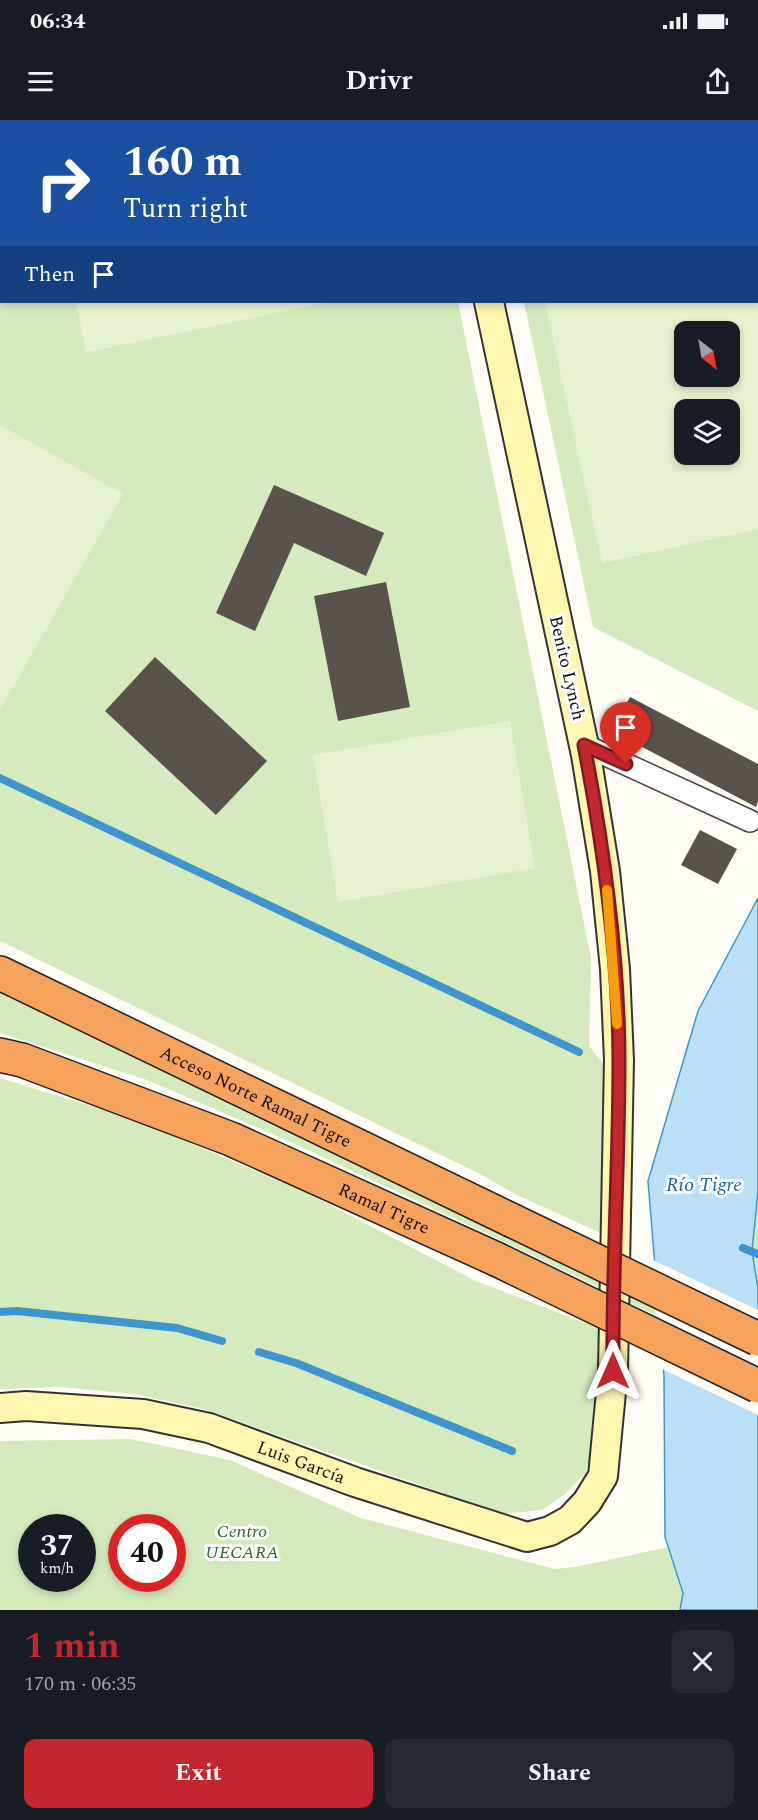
<!DOCTYPE html>
<meta charset="utf-8">
<style>
body{margin:0;font-family:Spectral,serif;background:#242831;color:#f1f3f6;height:100vh;display:flex;flex-direction:column;font-size:22px;white-space:nowrap}
*{box-sizing:border-box;margin:0}
p{font-size:20px;color:#9ea1a6}
.icon{flex:none;width:33px;height:33px;fill:none;stroke:currentColor;stroke-width:2;stroke-linecap:round;stroke-linejoin:round}
.map{position:relative;height:1490px;overflow:hidden}
.panel{display:flex;flex-direction:column;background:#171b24;flex:1}
.panel>*{flex:none}
.banner{position:absolute;left:0px;top:0px;width:759px;height:183px;box-shadow:0 3px 9px #0003;background:#1a4fa0;color:#fff;overflow:hidden}
.needle{width:39px;rotate:149deg}
.controls{position:absolute;left:674px;top:201px;display:grid;gap:12px}
.controls a{display:grid;place-items:center;width:66px;height:66px;border-radius:12px;background:#171b24;box-shadow:0 3px 9px #0003;font-size:30px}
.speed{position:absolute;left:18px;top:1394px;display:flex;gap:12px;font-size:30px;font-weight:700;text-align:center}
.speed>*{display:grid;place-content:center;width:78px;height:78px;border-radius:50%;background:#171b24;box-shadow:0 3px 9px #0003;line-height:1}
.speed small{font-size:15px;font-weight:400}
.speed .limit{border:9px solid #d22;background:#fff;color:#111}
.pin{position:absolute;display:grid;place-items:center;width:51px;height:51px;color:#fff;margin:-62px -26px;border-radius:50% 50% 50% 0;rotate:-45deg;box-shadow:0 0 6px #0007}
.pin .icon{rotate:45deg}
.me{position:absolute;width:66px;margin:-33px;rotate:0deg;stroke-linejoin:round;filter:drop-shadow(0 0 4px #0008)}
.turn{display:flex;align-items:center;gap:21px;height:126px;padding:0 24px;font-size:27px}
.turn .icon{width:78px;height:78px;stroke-width:2.5}
.turn b{display:block;font-size:42px;line-height:51px}
.then{display:flex;align-items:center;height:57px;padding:0 24px;background:#0003;gap:12px;font-size:22px}
.round{display:grid;place-items:center;flex:none;width:63px;height:63px;border-radius:12px;background:#242831}
.headline{display:flex;align-items:center;justify-content:space-between;height:102px;padding:0 24px}
h1{font-size:36px;font-weight:700;line-height:45px;color:#c4262e}
.primary-button{display:flex;gap:12px;margin-top:auto;padding:12px 24px}
.primary-button a{flex:1;height:69px;border-radius:12px;background:#c4262e;color:#fff;font-size:24px;font-weight:700;line-height:69px;text-align:center}
.primary-button a+a{background:#242831;color:#f1f3f6}
.status{display:flex;justify-content:space-between;align-items:center;height:42px;padding:0 30px;background:#171b24;direction:ltr}
.status svg{height:16px;fill:currentColor}
header{display:flex;justify-content:space-between;align-items:center;height:78px;padding:0 24px;background:#171b24;font-size:27px;font-weight:700}
.map>svg:first-child{display:block}
.green{fill:#d5ebbd;fill-rule:evenodd}
.pitch{fill:#e6f2cf;fill-rule:evenodd}
.water{fill:#b9e0f7;stroke:#3f96cf;stroke-width:1.5}
.pier{fill:#fffdf5}
.lines{fill:none;stroke-linecap:round;stroke-linejoin:round}
.stream{stroke:#3f96cf;stroke-width:8}
.building{fill:#5a524d}
.street-casing{stroke:#444;stroke-width:24}
.secondary-casing{stroke:#333;stroke-width:32}
.highway-casing{stroke:#222;stroke-width:36}
.street{stroke:#fff;stroke-width:21}
.secondary{stroke:#fff6b0;stroke-width:28}
.highway{stroke:#f5a25d;stroke-width:33}
.highway-bridge-casing{stroke:#222;stroke-width:36;stroke-linecap:butt}
.highway-bridge{stroke:#f5a25d;stroke-width:33}
.route-casing{stroke:#7f191e;stroke-width:15}
.route{stroke:#c4262e;stroke-width:10}
.slow{stroke:#f59e0b;stroke-width:10}
.labels{text-anchor:middle;dominant-baseline:central;stroke-width:6;stroke-linejoin:round;paint-order:stroke}
.street-label{font-size:18px;fill:#111;stroke:#fff}
.park-label{font-size:18px;font-style:italic;fill:#2f6b1f;stroke:#fff}
.water-label{font-size:20px;font-style:italic;fill:#1768a6;stroke:#fff}
</style>
<div class="status"><b>06:34</b><svg viewBox="0 0 49 12"><path d="M0 12V9h3v3zM5 12V6h3v6zM10 12V3h3v9zM15 12V0h3v12zM26 1h20v11H26zM47 4h2v5h-2z"/></svg></div>
<header><svg class="icon" aria-label="menu" viewBox="0 0 24 24"><path d="M4 6h16M4 12h16M4 18h16"/></svg>Drivr<svg class="icon" aria-label="share" viewBox="0 0 24 24"><path d="M12 15V3M7 8l5-5 5 5M5 13v7h14v-7"/></svg></header>
<div class="map">
<svg width="758" height="1490" viewBox="0 0 758 1490">
<rect width="100%" height="100%" fill="#fffdf5"/>
<!-- green -->
<g class="green">
<polygon points="0,0 421,0 2,2 2,182 458,182 591,838 589,926 605,946 603,1114 517,1075 480,1054 0,821"/>
<path d="M485,0H758V591L593,507L524,182H758V2ZM684,212H729V256H684ZM684,290H729V334H684Z"/>
<polygon points="0,867 758,1232 758,1246 528,1133 284,1019 147,960 0,913"/>
<polygon points="0,958 131,998 305,1072 476,1161 601,1209 598,1312 585,1353 564,1375 542,1390 503,1394 204,1289 134,1274 61,1267 0,1269"/>
<polygon points="758,1071 758,1169 752,1131"/>
<path d="M131,1319L230,1340L361,1398L555,1449L576,1447L668,1427L683,1474L680,1490H0V1321ZM32,1407H82V1458H32ZM122,1407H172V1458H122Z"/>
</g>
<!-- pitch -->
<g class="pitch">
<polygon points="39,0 305,0 305,1 39,2"/>
<path d="M554,0H758V409L602,443L545,182H758V2L547,1ZM684,212H729V256H684ZM684,290H729V334H684Z"/>
<polygon points="76,182 330,182 86,232"/>
<polygon points="0,305 123,374 0,590"/>
<polygon points="510,601 535,748 338,782 313,635"/>
</g>
<!-- water -->
<polygon class="water" points="758,778 758,1071 752,1131 758,1169 758,1490 680,1490 683,1473 665,1417 664,1256 648,1061 698,891"/>
<!-- pier -->
<polygon class="pier" points="651,1139 758,1190 758,1295 660,1248"/>
<g class="lines">
<!-- stream -->
<g class="stream">
<polyline points="0,658 579,932"/>
<polyline points="743,1128 758,1134"/>
<polyline points="0,1192 17,1191 177,1208 222,1221"/>
<polyline points="259,1232 296,1243 512,1331"/>
</g>
</g>
<!-- building -->
<g class="building">
<polygon points="274,365 384,413 366,456 294,423 255,511 216,493"/>
<polygon points="386,462 410,587 338,601 314,476"/>
<polygon points="155,537 267,641 216,695 105,591"/>
<polygon points="630,577 758,644 758,682 756,687 612,611"/>
<polygon points="700,710 737,729 718,764 681,745"/>
</g>
<g class="lines">
<defs>
<polyline id="street" points="584,625 750,701"/>
<g id="secondary">
<polyline points="450,0 450,2"/>
<path id="s1" d="M0,1288L26,1286L143,1294L209,1308L355,1362L527,1417L550,1411L570,1400L587,1382L603,1356L613,1251L619,940L615,849L605,751L586,635L489,182"/>
</g>
<g id="highway">
<path id="s2" d="M0,853L511,1100"/>
<path id="s3" d="M0,935L22,940L231,1019L496,1139"/>
</g>
</defs>
<!-- street casing -->
<use href="#street" class="street-casing"/>
<!-- secondary casing -->
<use href="#secondary" class="secondary-casing"/>
<!-- highway casing -->
<use href="#highway" class="highway-casing"/>
<!-- street -->
<use href="#street" class="street"/>
<!-- secondary -->
<use href="#secondary" class="secondary"/>
<!-- highway -->
<use href="#highway" class="highway"/>
<defs>
<g id="highway-bridge">
<polyline points="511,1100 758,1219"/>
<polyline points="496,1139 758,1266"/>
</g>
</defs>
<!-- highway-bridge casing -->
<use href="#highway-bridge" class="highway-bridge-casing"/>
<!-- highway-bridge -->
<use href="#highway-bridge" class="highway-bridge"/>
</g>
<g class="lines">
<defs>
<path id="route" d="M613,1251C612,1148 619,1045 619,942C619,836 604,729 584,625L626,644"/>
</defs>
<!-- route casing -->
<use href="#route" class="route-casing"/>
<!-- route -->
<use href="#route" class="route"/>
<!-- slow -->
<polyline class="slow" points="607,770 617,904"/>
</g>
<g class="labels">
<!-- street labels -->
<g class="street-label">
<text transform="translate(567 548) rotate(77)">Benito Lynch</text>
<text stroke="none"><textPath href="#s2" startOffset="284">Acceso Norte Ramal Tigre</textPath></text>
<text stroke="none"><textPath href="#s3" startOffset="414">Ramal Tigre</textPath></text>
<text stroke="none"><textPath href="#s1" startOffset="309">Luis García</textPath></text>
</g>
<!-- park labels -->
<g class="park-label">
<text x="242" y="1411">Centro<tspan x="242" dy="21">UECARA</tspan></text>
</g>
<!-- water labels -->
<g class="water-label">
<text x="704" y="1065">Río Tigre</text>
</g>
</g>
</svg>
<div class="controls">
<a><svg class="needle" viewBox="-14 -14 28 28"><path d="M0-13l5 13h-10z" fill="#e53935"/><path d="M0 13l5-13h-10z" fill="#9ea1a6"/></svg></a>
<a><svg class="icon" aria-label="layers" viewBox="0 0 24 24"><path d="M12 4l9 5-9 5-9-5zM3 14l9 5 9-5"/></svg></a>
</div>
<div class="speed"><div>37<small>km/h</small></div><div class="limit">40</div></div>
<div class="pin" style="left:626px;top:644px;background:#d93025"><svg class="icon" aria-label="arrive" viewBox="0 0 24 24"><path d="M6 21V4h12l-3 4 3 4H6"/></svg></div>
<svg class="me" style="left:613px;top:1251px" viewBox="-20 -20 40 40"><path d="M0-17L14 15 0 8-14 15z" fill="#c4262e" stroke="#fff" stroke-width="4"/></svg>
<div class="banner">
<div class="turn"><svg class="icon" aria-label="right" viewBox="0 0 24 24"><path d="M7 20v-9h11M14 6l5 5-5 5"/></svg><div><b>160 m</b>Turn right</div></div>
<div class="then">Then<svg class="icon" aria-label="arrive" viewBox="0 0 24 24"><path d="M6 21V4h12l-3 4 3 4H6"/></svg></div>
</div>
</div>
<section class="panel">
<div class="headline"><div><h1>1 min</h1><p>170 m · 06:35</p></div><a class="round"><svg class="icon" aria-label="close" viewBox="0 0 24 24"><path d="M6 6l12 12M18 6L6 18"/></svg></a></div>
<div class="primary-button"><a>Exit</a><a>Share</a></div>
</section>
